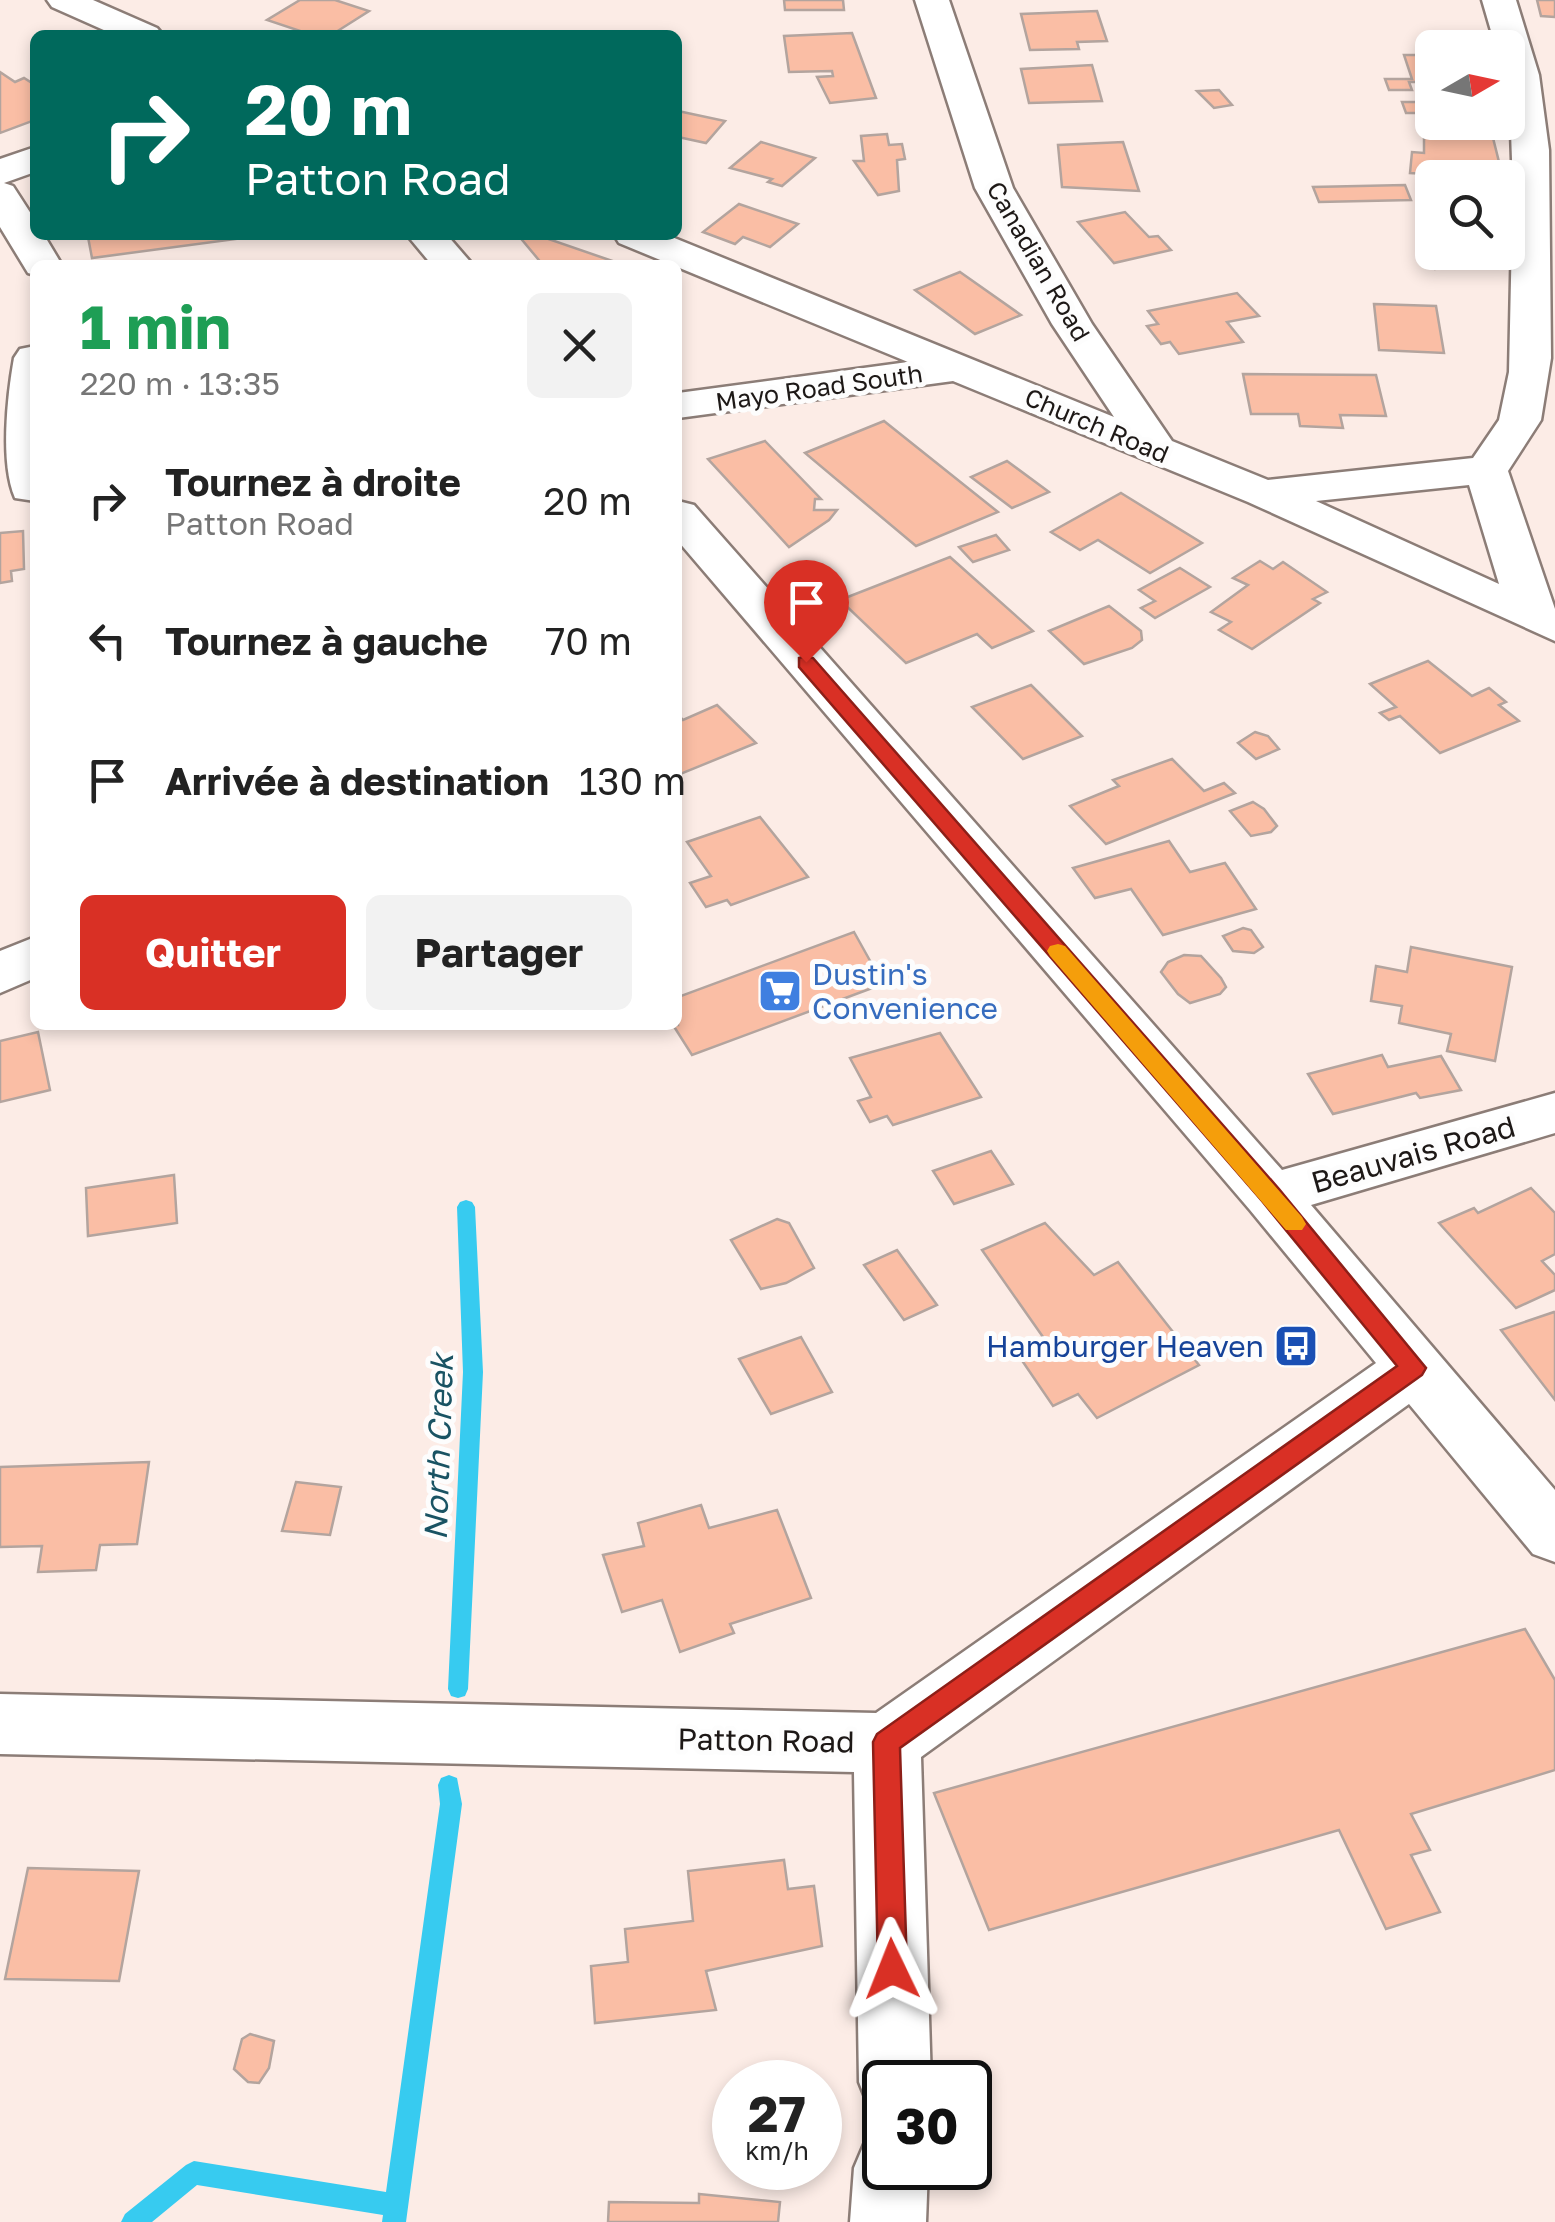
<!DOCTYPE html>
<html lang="fr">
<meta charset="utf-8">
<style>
body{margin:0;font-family:"Golos Text",sans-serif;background:#f2f2f2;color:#222;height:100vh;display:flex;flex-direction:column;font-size:38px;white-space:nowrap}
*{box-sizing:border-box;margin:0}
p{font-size:32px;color:#767676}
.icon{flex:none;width:55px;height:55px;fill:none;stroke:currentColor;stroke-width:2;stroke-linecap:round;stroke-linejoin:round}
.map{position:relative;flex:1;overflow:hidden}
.drawer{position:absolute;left:30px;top:260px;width:652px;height:770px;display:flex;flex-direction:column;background:#fff;border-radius:15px;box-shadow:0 5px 15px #0003}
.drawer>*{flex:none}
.top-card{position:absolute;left:30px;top:30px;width:652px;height:210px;border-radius:15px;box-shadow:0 5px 15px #0003;background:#00695c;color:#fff;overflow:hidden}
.needle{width:65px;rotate:81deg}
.tools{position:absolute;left:1415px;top:30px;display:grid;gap:20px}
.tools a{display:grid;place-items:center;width:110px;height:110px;border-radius:15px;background:#fff;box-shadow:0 5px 15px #0003;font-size:50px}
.speed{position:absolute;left:712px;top:2060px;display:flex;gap:20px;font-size:50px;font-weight:700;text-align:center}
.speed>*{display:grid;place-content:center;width:130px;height:130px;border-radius:50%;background:#fff;box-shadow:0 5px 15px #0003;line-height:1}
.speed small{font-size:25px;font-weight:400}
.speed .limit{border:5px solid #111;border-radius:15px;background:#fff;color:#111}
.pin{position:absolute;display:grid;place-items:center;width:85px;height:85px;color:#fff;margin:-102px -42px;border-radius:50% 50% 50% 0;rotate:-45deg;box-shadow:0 0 10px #0007}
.pin .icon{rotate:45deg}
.me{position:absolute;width:110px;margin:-55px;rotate:358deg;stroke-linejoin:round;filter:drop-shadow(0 0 8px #0008)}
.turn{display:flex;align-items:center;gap:35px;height:210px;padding:0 50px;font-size:45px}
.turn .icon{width:130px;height:130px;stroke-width:2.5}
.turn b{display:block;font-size:70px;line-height:85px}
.round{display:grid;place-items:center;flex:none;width:105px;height:105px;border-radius:15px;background:#f2f2f2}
.head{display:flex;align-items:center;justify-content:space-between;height:170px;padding:0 50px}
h1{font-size:60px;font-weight:700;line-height:75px;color:#1e9e55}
.button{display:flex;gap:20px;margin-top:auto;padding:20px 50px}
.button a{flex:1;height:115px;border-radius:15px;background:#d93025;color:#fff;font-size:40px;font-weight:700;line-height:115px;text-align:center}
.button a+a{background:#f2f2f2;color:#222}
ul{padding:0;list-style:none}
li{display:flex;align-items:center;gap:30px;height:140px;padding:0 50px}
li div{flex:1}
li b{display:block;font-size:38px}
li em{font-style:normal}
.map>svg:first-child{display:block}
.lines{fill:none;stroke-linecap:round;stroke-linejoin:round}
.stream{fill:#37cbf0;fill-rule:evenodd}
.building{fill:#fabea5;stroke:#b3a49e;stroke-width:2.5}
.minor-casing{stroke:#8c7d77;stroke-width:5}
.minor{fill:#fff;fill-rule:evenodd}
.route{fill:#d93025;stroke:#8d1f18;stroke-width:2.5}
.slow{fill:#f59e0b}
.labels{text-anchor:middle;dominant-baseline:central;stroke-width:10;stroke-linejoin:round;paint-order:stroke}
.far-street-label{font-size:25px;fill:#1d1816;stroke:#fdfdfd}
.shop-label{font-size:30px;fill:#366cbe;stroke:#fdfdfd;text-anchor:start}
.street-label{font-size:30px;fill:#1d1816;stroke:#fdfdfd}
.transit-label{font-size:30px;fill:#164399;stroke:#fdfdfd;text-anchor:end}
.water-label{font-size:32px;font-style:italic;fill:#195363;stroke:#fdfdfd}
</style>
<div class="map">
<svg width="1555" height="2222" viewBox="0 0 1555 2222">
<rect width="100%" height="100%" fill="#fcece6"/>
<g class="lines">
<!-- stream -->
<g class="stream">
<polygon points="466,1200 472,1202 475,1207 483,1372 468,1689 465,1696 458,1698 451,1696 448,1689 463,1372 457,1207 460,1202"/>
<polygon points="449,1775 457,1778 462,1804 406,2222 382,2222 383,2215 197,2185 152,2222 121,2222 125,2214 186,2165 194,2161 386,2192 440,1804 438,1785 441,1778"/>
</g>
</g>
<!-- building -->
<g class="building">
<polygon points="300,0 335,0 369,11 336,32 338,35 312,35 267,20"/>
<polygon points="784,0 843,0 844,10 785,10"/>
<polygon points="1537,0 1555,0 1555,17 1541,16"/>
<polygon points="1097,11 1107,41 1077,42 1079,49 1030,50 1021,14"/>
<polygon points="852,33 876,98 830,103 817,77 833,76 832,71 789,72 784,36"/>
<polygon points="1423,49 1432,49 1432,82 1409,82 1412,90 1389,90 1385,79 1412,79 1404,55 1425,55"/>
<polygon points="1092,65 1102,101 1029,103 1021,69"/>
<polygon points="0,72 15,82 24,78 35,85 35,120 0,133"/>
<polygon points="1219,90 1232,105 1214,108 1197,91"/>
<polygon points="1402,102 1432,102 1432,122 1473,122 1474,128 1428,128 1424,113 1406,113"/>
<polygon points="678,111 725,121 706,143 678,137"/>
<polygon points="887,134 889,145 902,144 905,159 897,160 899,191 878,195 854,161 864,161 861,136"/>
<polygon points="1424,136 1493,138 1503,178 1410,173 1412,152 1424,153"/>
<polygon points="761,142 815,158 782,186 768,182 772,179 730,168"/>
<polygon points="1123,142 1139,191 1062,187 1058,145"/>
<polygon points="1405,185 1411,200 1319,202 1313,187"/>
<polygon points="739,204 798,224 770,247 743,237 735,244 703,232"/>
<polygon points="1125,212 1149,237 1158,236 1171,250 1114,263 1078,222"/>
<polygon points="100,235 266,235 92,258 88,237"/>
<polygon points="518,235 537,235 624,265 543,265"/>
<polygon points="1426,244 1432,244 1432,252 1495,252 1498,263 1435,269"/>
<polygon points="960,272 1021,315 975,334 915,290"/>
<polygon points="1237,293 1259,316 1227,322 1243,342 1179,354 1170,342 1161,344 1147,326 1158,324 1148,311"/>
<polygon points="1374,304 1436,306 1444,353 1379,350"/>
<polygon points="1243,374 1376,375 1386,416 1340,415 1343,428 1300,426 1298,414 1251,414"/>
<polygon points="884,421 998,512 916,546 805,453"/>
<polygon points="765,441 821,499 815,499 814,510 837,510 829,520 789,547 708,459"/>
<polygon points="1007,461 1049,492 1012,508 971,477"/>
<polygon points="1121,493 1202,543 1150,573 1098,540 1080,550 1051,532"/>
<polygon points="23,531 24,569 11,571 12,581 0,583 0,533"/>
<polygon points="996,535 1009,550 973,562 959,547"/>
<polygon points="950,557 1033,631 992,648 977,634 906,663 840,600"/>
<polygon points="1260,561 1273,569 1283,562 1327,592 1313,599 1320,603 1252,649 1219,630 1231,622 1211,612 1248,585 1233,578"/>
<polygon points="1180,568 1210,587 1155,618 1141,608 1155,601 1139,590"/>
<polygon points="1109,606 1141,631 1142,640 1132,648 1084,664 1049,631"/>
<polygon points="1428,661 1472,696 1489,688 1506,702 1499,705 1519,721 1440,753 1400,716 1389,720 1380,713 1396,707 1370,684"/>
<polygon points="1031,685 1082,736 1023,759 972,707"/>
<polygon points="717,705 756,743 678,775 678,715 683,720"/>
<polygon points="1255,732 1268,736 1279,749 1256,759 1238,743"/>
<polygon points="1172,759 1204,791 1224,783 1235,793 1106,844 1070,806 1119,786 1113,780"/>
<polygon points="1253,802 1264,809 1277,826 1271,832 1251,836 1230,811"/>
<polygon points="760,817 808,877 731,905 727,900 706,907 690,883 711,876 687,842"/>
<polygon points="1169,841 1190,872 1225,863 1256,909 1163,935 1131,889 1095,898 1073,868"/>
<polygon points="1243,928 1251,930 1263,947 1254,953 1233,951 1223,936"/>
<polygon points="854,932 883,984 692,1055 673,1025 678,1025 678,997"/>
<polygon points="1411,947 1512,967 1495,1061 1447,1051 1451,1034 1399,1023 1402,1006 1371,1001 1376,966 1407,972"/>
<polygon points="1184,955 1201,956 1221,978 1226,987 1220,994 1190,1003 1178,994 1161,972 1168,962"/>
<polygon points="38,1032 50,1090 0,1102 0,1041"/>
<polygon points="940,1033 981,1097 893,1125 887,1116 870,1122 858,1101 871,1097 850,1058"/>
<polygon points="1382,1055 1388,1067 1441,1056 1461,1090 1420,1098 1416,1093 1333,1114 1308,1074"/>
<polygon points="991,1151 1013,1184 954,1204 933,1171"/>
<polygon points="174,1175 177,1223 88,1236 86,1188"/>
<polygon points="1531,1188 1555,1213 1555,1254 1542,1261 1555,1275 1555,1290 1516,1308 1439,1223 1474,1208 1478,1213"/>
<polygon points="777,1219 789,1223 814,1268 786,1283 761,1289 731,1240"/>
<polygon points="1045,1223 1094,1275 1118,1262 1199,1365 1097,1418 1078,1394 1053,1406 1021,1359 1050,1347 982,1250"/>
<polygon points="897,1250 937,1305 904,1320 864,1265"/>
<polygon points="1554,1312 1555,1313 1555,1400 1501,1330"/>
<polygon points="801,1337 832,1392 771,1414 739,1359"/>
<polygon points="149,1462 137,1544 100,1545 96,1570 38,1572 42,1546 0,1547 0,1467"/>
<polygon points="296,1482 341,1487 330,1535 282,1531"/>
<polygon points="701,1505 709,1528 777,1510 811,1598 730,1624 734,1633 680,1652 662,1600 622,1612 603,1555 644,1546 638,1523"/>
<polygon points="1525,1629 1555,1680 1555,1770 1411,1814 1430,1850 1411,1855 1440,1912 1386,1929 1339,1830 989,1930 934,1793"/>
<polygon points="784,1860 788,1889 814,1886 822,1946 706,1971 716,2010 595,2023 591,1966 628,1962 625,1929 693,1921 688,1871"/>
<polygon points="28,1868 139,1871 119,1981 5,1979"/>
<polygon points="250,2034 274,2041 269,2068 259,2083 248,2082 234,2069 242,2039"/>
<polygon points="699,2194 780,2202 778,2222 608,2222 609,2202 699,2203"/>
</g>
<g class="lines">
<defs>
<g id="minor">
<polygon points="47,0 93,0 157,28 163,35 115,35 52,7"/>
<path d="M915,0H949L1013,188L1092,324L1172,441L1268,480L1473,458L1499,420L1509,372L1513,188L1508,48H1496L1482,0H1516L1539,75L1549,150L1551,358L1541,420L1508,471L1555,609V641L1248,502L953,381L678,418V393L908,362L619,243L614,235H667L1114,417L1052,324L975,188ZM1469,485L1499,584L1316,501Z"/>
<polygon points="35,147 35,172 4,183 13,186 35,220 35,235 44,235 62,265 35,265 35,275 28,273 0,227 0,159"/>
<polygon points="407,235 447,235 473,265 432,265"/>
<path d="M35,346V501L15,498C0,464 7,397 14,358L20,349Z"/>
<polygon points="678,501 694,505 1282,1170 1555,1093 1555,1133 1311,1205 1555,1490 1555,1562 1533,1554 1409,1404 921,1757 931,2082 885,2082 885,2114 869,2107 859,2082 854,1772 0,1754 0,1694 876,1713 1376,1363 1250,1210 678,541"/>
<polygon points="35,937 35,978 0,993 0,951"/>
<polygon points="885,2133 885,2168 928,2168 926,2222 850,2222 854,2168 865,2142"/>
</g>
</defs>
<!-- minor casing -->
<use href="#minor" class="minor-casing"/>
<!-- minor -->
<use href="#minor" class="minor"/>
</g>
<!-- route -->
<polygon class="route" points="806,656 813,658 1279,1189 1426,1368 1422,1375 900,1748 907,1969 903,1979 892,1983 882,1979 878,1969 873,1742 877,1734 1397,1366 1262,1201 799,667 799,658"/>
<!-- slow -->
<polygon class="slow" points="1058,944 1065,946 1302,1217 1306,1224 1302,1230 1286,1230 1050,956 1047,951 1050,946"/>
<!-- icons -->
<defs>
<symbol id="supermarket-square" viewBox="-11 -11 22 22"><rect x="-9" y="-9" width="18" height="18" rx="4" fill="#3f7fe0" stroke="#fdfdfd"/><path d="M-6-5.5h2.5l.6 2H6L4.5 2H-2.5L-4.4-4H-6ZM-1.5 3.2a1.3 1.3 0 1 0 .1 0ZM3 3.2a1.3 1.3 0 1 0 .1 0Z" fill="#fff"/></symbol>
<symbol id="bus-square" viewBox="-11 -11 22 22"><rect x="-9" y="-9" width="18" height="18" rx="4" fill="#1a4fb4" stroke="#fdfdfd"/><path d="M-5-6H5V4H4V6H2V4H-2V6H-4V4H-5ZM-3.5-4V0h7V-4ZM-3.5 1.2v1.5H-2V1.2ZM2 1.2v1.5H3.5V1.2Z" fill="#fff"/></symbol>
</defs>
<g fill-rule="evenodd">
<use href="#supermarket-square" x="755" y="966" width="50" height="50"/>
<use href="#bus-square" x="1271" y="1321" width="50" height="50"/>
</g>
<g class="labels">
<!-- far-street labels -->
<g class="far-street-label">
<text transform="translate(1039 261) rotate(60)">Canadian Road</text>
<text transform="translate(819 387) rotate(-8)">Mayo Road South</text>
<text transform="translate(1097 425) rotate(23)">Church Road</text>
</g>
<!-- shop labels -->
<g class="shop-label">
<text x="812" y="974">Dustin's<tspan x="812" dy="34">Convenience</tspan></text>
</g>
<!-- street labels -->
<g class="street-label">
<text transform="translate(1413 1154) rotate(-16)">Beauvais Road</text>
<text transform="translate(766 1740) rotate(1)">Patton Road</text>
</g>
<!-- transit labels -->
<g class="transit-label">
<text x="1264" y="1346">Hamburger Heaven</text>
</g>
<!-- water labels -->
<g class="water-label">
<text transform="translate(438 1447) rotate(-88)">North Creek</text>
</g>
</g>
</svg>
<div class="tools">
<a><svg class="needle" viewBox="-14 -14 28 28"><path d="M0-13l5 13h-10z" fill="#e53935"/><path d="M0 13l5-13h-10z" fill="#767676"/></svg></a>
<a><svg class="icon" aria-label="search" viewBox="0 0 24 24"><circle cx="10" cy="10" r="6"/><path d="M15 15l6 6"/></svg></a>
</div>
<div class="speed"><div>27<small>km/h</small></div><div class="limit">30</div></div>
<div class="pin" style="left:806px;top:662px;background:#d93025"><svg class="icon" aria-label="arrive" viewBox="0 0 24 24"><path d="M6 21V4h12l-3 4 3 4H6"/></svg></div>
<svg class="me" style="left:892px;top:1969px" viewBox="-20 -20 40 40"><path d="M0-17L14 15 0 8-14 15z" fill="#d93025" stroke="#fff" stroke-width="4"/></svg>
<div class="top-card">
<div class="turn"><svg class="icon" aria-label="right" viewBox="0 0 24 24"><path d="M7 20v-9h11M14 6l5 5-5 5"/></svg><div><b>20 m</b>Patton Road</div></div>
</div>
<section class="drawer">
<div class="head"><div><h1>1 min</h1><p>220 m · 13:35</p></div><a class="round"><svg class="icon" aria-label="close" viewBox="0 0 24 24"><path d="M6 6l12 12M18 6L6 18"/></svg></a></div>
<ul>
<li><svg class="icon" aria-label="right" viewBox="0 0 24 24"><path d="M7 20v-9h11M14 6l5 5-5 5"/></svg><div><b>Tournez à droite</b><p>Patton Road</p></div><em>20 m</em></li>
<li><svg class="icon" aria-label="left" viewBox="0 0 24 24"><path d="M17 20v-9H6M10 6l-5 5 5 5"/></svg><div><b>Tournez à gauche</b></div><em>70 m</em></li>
<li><svg class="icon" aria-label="arrive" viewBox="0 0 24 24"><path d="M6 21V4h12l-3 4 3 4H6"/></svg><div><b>Arrivée à destination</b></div><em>130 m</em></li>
</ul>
<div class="button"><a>Quitter</a><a>Partager</a></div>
</section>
</div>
